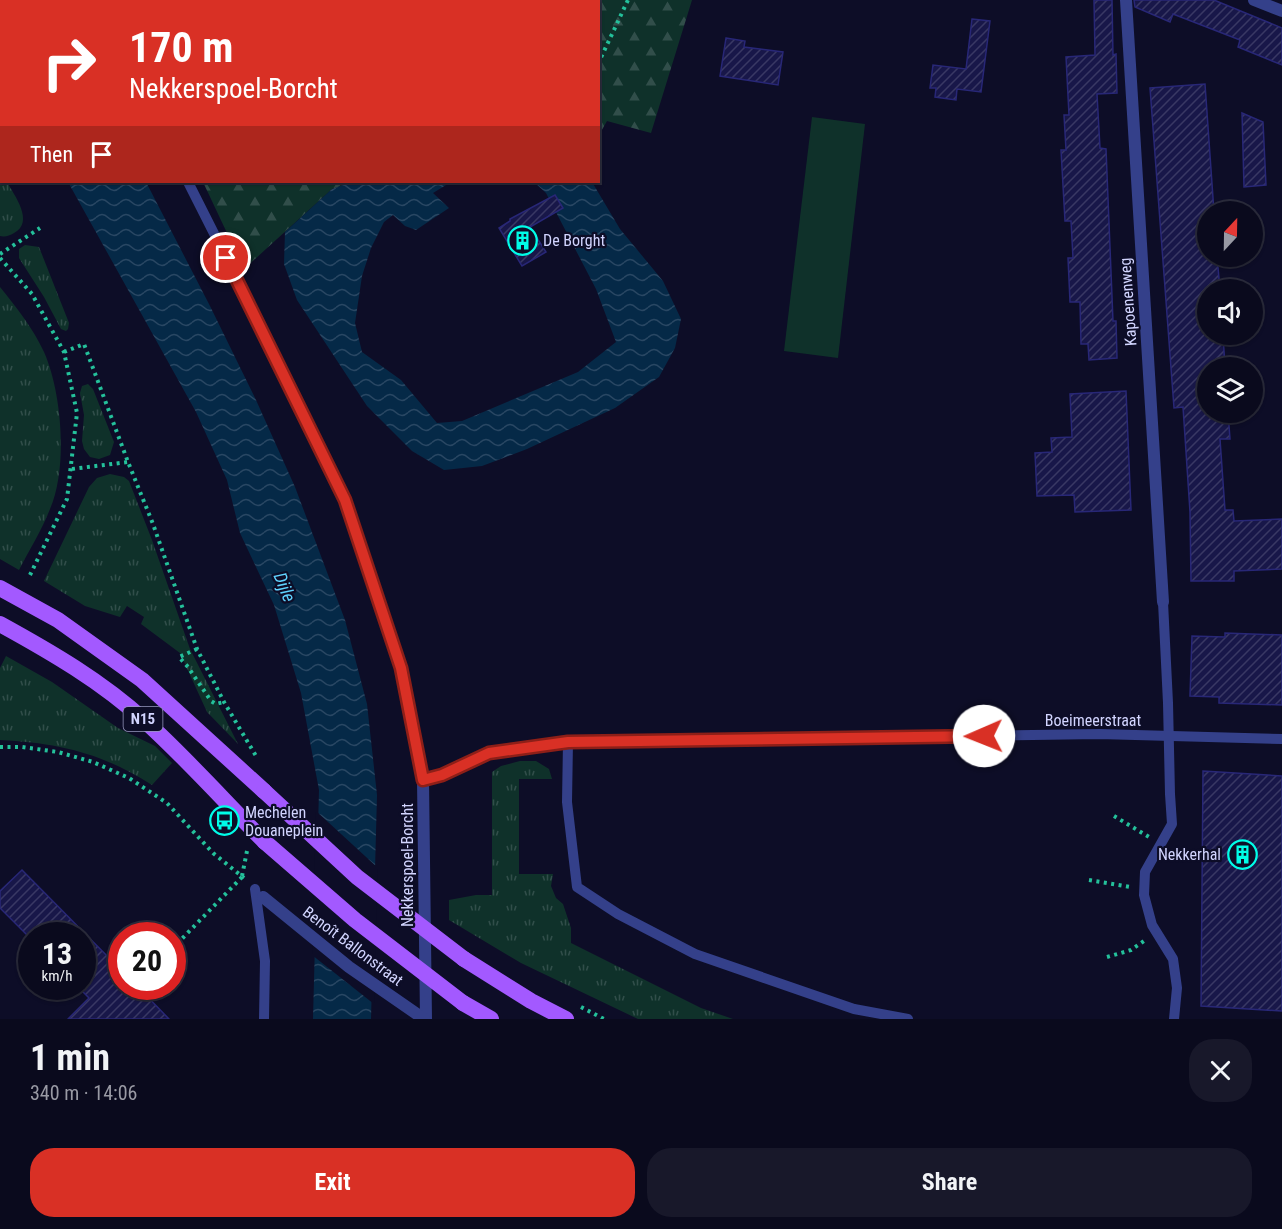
<!DOCTYPE html>
<meta charset="utf-8">
<style>
body{margin:0;font-family:"Roboto Condensed",sans-serif;background:#18182a;color:#f1f3f6;height:100vh;display:flex;flex-direction:column;font-size:22px;white-space:nowrap}
*{box-sizing:border-box;margin:0}
p{font-size:20px;color:#999aa4}
.icon{flex:none;width:33px;height:33px;fill:none;stroke:currentColor;stroke-width:2;stroke-linecap:round;stroke-linejoin:round}
.map{position:relative;height:1019px;overflow:hidden}
.side{display:flex;flex-direction:column;background:#0a0a1d;flex:1}
.side>*{flex:none}
.top-card{position:absolute;left:0px;top:0px;width:600px;height:183px;box-shadow:0 2px 4px #0004,0 0 0 2px #2a2b3b;background:#d93025;color:#fff;overflow:hidden}
.needle{width:39px;rotate:22deg}
.tools{position:absolute;left:1197px;top:201px;display:grid;gap:12px}
.tools a{display:grid;place-items:center;width:66px;height:66px;border-radius:50%;background:#0a0a1d;box-shadow:0 2px 4px #0004,0 0 0 2px #2a2b3b;font-size:30px}
.speed{position:absolute;left:18px;top:922px;display:flex;gap:12px;font-size:30px;font-weight:700;text-align:center}
.speed>*{display:grid;place-content:center;width:78px;height:78px;border-radius:50%;background:#0a0a1d;box-shadow:0 2px 4px #0004,0 0 0 2px #2a2b3b;line-height:1}
.speed small{font-size:15px;font-weight:400}
.speed .limit{border:9px solid #d22;background:#fff;color:#111}
.pin{position:absolute;display:grid;place-items:center;width:51px;height:51px;color:#fff;margin:-26px;border:3px solid #fff;border-radius:50%;box-shadow:0 2px 6px #0007}
.me{position:absolute;width:66px;margin:-33px;rotate:269deg;stroke-linejoin:round;filter:drop-shadow(0 0 4px #0008)}
.turn{display:flex;align-items:center;gap:21px;height:126px;padding:0 30px;font-size:27px}
.turn .icon{width:78px;height:78px;stroke-width:2.5}
.turn b{display:block;font-size:42px;line-height:51px}
.then{display:flex;align-items:center;height:57px;padding:0 30px;background:#0003;gap:12px;font-size:22px}
.round{display:grid;place-items:center;flex:none;width:63px;height:63px;border-radius:24px;background:#18182a}
.summary{display:flex;align-items:center;justify-content:space-between;height:102px;padding:0 30px}
h1{font-size:36px;font-weight:700;line-height:45px}
.action{display:flex;gap:12px;margin-top:auto;padding:12px 30px}
.action a{flex:1;height:69px;border-radius:24px;background:#d93025;color:#fff;font-size:24px;font-weight:700;line-height:69px;text-align:center}
.action a+a{background:#18182a;color:#f1f3f6}
.map>svg:first-child{display:block}
.grass{fill:url(#grass-tufts)}
.forest{fill:url(#forest-firs)}
.pitch{fill:#0f312a}
.water{fill:url(#water-waves)}
.pier{fill:#0d0d27}
.building{fill:url(#building-hatch);stroke:#282777;stroke-width:1.5}
.lines{fill:none;stroke-linecap:round;stroke-linejoin:round}
.path{stroke:#24c19b;stroke-width:4;stroke-dasharray:3 4.5;stroke-linecap:butt}
.service{stroke:#34408a;stroke-width:10}
.minor{stroke:#34408a;stroke-width:12}
.tertiary{stroke:#34408a;stroke-width:12}
.primary{stroke:#a359ff;stroke-width:16}
.primary-bridge{stroke:#a359ff;stroke-width:16}
.route-casing{stroke:#8d1f18;stroke-width:15}
.route{stroke:#d93025;stroke-width:10}
.labels{text-anchor:middle;dominant-baseline:central;stroke-width:4.5;stroke-linejoin:round;paint-order:stroke}
.shield{fill:#0d0d27;stroke:#9799be;stroke-width:1.5}
.shield-label{font-size:15px;font-weight:bold;fill:#d2d5ff}
.poi-label{font-size:16px;fill:#d2d5ff;stroke:#0d0d27;text-anchor:start}
.street-label{font-size:16px;fill:#d2d5ff;stroke:#0d0d27}
.water-label{font-size:18px;font-style:italic;fill:#60d3ff;stroke:#0d0d27}
</style>
<div class="map">
<svg width="1282" height="1019" viewBox="0 0 1282 1019">
<defs>
<pattern id="grass-tufts" width="24" height="20" patternUnits="userSpaceOnUse" patternTransform="scale(1.5)"><rect width="24" height="20" fill="#0f312a"/><path d="M3 7l-1-3M5 7V3M7 7l1-3M15 17l-1-3M17 17v-4M19 17l1-3" fill="none" stroke="#314e4a"/></pattern>
<pattern id="forest-firs" width="22" height="20" patternUnits="userSpaceOnUse" patternTransform="scale(1.5)"><rect width="22" height="20" fill="#0f312a"/><path d="M5 1l3.5 6h-7zM16 11l3.5 6h-7z" fill="#314e4a"/></pattern>
<pattern id="water-waves" width="16" height="10" patternUnits="userSpaceOnUse" patternTransform="scale(1.5)"><rect width="16" height="10" fill="#052947"/><path d="M0 5q4-4 8 0t8 0" fill="none" stroke="#294763"/></pattern>
<pattern id="building-hatch" width="6" height="6" patternUnits="userSpaceOnUse" patternTransform="scale(1.5)"><rect width="6" height="6" fill="#181749"/><path d="M-1 1l2-2M0 6l6-6M5 7l2-2" fill="none" stroke="#393864"/></pattern>
</defs>
<rect width="100%" height="100%" fill="#0d0d27"/>
<!-- grass -->
<g class="grass">
<path d="M0,169L2,182H7C14,195 35,222 14,233C9,236 5,237 0,236Z"/>
<polygon points="25,245 39,247 69,323 68,329 66,331 61,329 44,297 19,258 19,249"/>
<path d="M0,287C16,307 33,328 44,352C62,393 68,467 50,509C42,530 29,550 19,570L0,559Z"/>
<polygon points="88,384 93,389 114,442 110,455 99,459 90,457 84,449 82,441 84,415 80,393 82,386"/>
<polygon points="110,474 124,477 129,481 152,540 190,649 238,744 207,712 180,653 141,624 144,617 127,606 120,617 85,606 44,581 89,487 97,478"/>
<path d="M6,656L52,682L118,728L155,746L172,763L152,785C102,753 59,743 0,740V668Z"/>
<polygon points="520,761 536,761 549,769 552,779 519,779 519,874 553,874 551,886 556,898 563,904 571,928 571,943 701,1008 733,1019 638,1019 521,963 449,920 449,900 476,895 492,895 492,772 501,766"/>
</g>
<!-- forest -->
<g class="forest">
<polygon points="117,0 692,0 651,133 607,121 599,135 598,2"/>
<polygon points="203,182 351,182 332,189 244,269"/>
</g>
<!-- pitch -->
<polygon class="pitch" points="812,117 865,124 838,358 784,351"/>
<!-- water -->
<g class="water">
<polygon points="68,182 146,182 210,306 256,400 295,487 345,620 367,704 377,795 371,1019 313,1019 319,790 301,693 274,605 240,533 227,480 196,412"/>
<polygon points="351,182 451,182 433,193 449,208 416,230 405,226 393,215 384,222 371,248 362,276 355,323 362,352 401,380 437,423 462,421 578,372 616,342 596,289 546,193 534,182 592,182 620,229 663,281 681,319 675,348 659,377 615,408 527,449 482,466 444,470 412,451 367,406 297,300 284,264 285,232 332,189"/>
</g>
<!-- pier -->
<polygon class="pier" points="316,811 378,868 374,1004 312,955"/>
<!-- building -->
<g class="building">
<polygon points="1094,0 1112,0 1113,55 1116,54 1117,93 1097,94 1100,148 1106,149 1113,321 1116,321 1117,358 1089,360 1088,344 1081,344 1080,302 1070,302 1068,258 1073,258 1071,221 1065,221 1061,150 1066,150 1064,115 1069,115 1066,57 1095,55"/>
<polygon points="1134,0 1214,0 1282,28 1282,65 1238,47 1240,40 1173,14 1170,22 1135,7"/>
<polygon points="972,19 990,21 981,92 957,89 956,100 935,97 936,88 930,88 933,65 966,69"/>
<polygon points="726,38 745,41 744,47 783,52 778,85 720,76"/>
<polygon points="1205,84 1214,212 1208,212 1208,256 1217,256 1220,290 1208,290 1208,334 1223,334 1225,368 1208,368 1208,412 1228,412 1230,439 1220,439 1225,510 1233,510 1234,521 1282,519 1282,569 1234,571 1234,581 1191,581 1190,512 1183,407 1174,408 1150,88"/>
<polygon points="1242,113 1263,122 1266,185 1244,187"/>
<polygon points="555,195 563,208 530,227 546,252 522,266 499,228 510,221 510,219"/>
<polygon points="1126,391 1131,510 1075,512 1074,495 1037,496 1035,453 1052,452 1051,438 1072,437 1070,394"/>
<polygon points="1225,633 1282,635 1282,705 1219,703 1219,697 1190,696 1192,636 1225,637"/>
<polygon points="1203,771 1282,776 1282,1011 1201,1006"/>
<polygon points="22,870 122,971 122,987 138,987 169,1019 68,1019 89,998 82,991 82,936 32,936 32,940 0,908 0,891"/>
</g>
<g class="lines">
<!-- path -->
<g class="path">
<polyline points="598,64 628,0"/>
<polyline points="0,254 40,228"/>
<polyline points="0,258 32,294 64,352 77,413 67,499 30,575"/>
<polyline points="64,352 84,344 128,462 153,524 197,649 224,702 256,756"/>
<polyline points="72,469 128,462"/>
<polyline points="197,649 179,657 188,667 211,701 216,704 224,702"/>
<polyline points="0,747 22,747 58,752 93,762 129,778 167,803 213,853 244,878"/>
<polyline points="1114,816 1149,837"/>
<polyline points="242,876 247,851"/>
<polyline points="1089,880 1130,887"/>
<polyline points="172,949 243,876"/>
<polyline points="1107,957 1131,950 1144,941"/>
<polyline points="581,1007 604,1019"/>
</g>
<!-- service -->
<g class="service">
<polyline points="99,0 100,2"/>
<polyline points="188,182 288,380 345,500 401,668 423,780"/>
<polyline points="1163,602 1168,703 1170,794 1172,824 1145,872 1144,895 1152,925 1173,959 1177,988 1174,1019"/>
<polyline points="568,742 567,802 577,887 618,914 695,954 854,1009 908,1019"/>
<polyline points="443,775 489,753 568,742 1099,734 1282,739"/>
<polyline points="255,889 265,961 264,1019"/>
</g>
<!-- minor -->
<g class="minor">
<polyline points="1126,0 1163,602"/>
<polyline points="1254,0 1282,11"/>
<polyline points="426,1019 423,780 443,775"/>
</g>
<!-- tertiary -->
<polyline class="tertiary" points="263,897 349,967 424,1019"/>
<!-- primary -->
<g class="primary">
<polyline points="0,588 58,620 142,680 264,791"/>
<path d="M0,624C51,652 101,681 145,721C186,758 226,803 265,842"/>
<polyline points="464,959 531,1001 566,1019"/>
<polyline points="463,1003 491,1019"/>
</g>
<!-- primary-bridge -->
<g class="primary-bridge">
<polyline points="264,791 357,877 464,959"/>
<polyline points="265,842 355,920 463,1003"/>
</g>
</g>
<g class="lines">
<defs>
<polyline id="route" points="226,258 345,500 401,668 423,780 442,775 489,753 568,742 984,736"/>
</defs>
<!-- route casing -->
<use href="#route" class="route-casing"/>
<!-- route -->
<use href="#route" class="route"/>
</g>
<!-- icons -->
<defs>
<symbol id="building-ring" viewBox="-11 -11 22 22"><circle r="9.5" fill="#0d0d27" stroke="#00fde8" stroke-width="1.5"/><path d="M-4-6H4V6H1V3H-1V6H-4ZM-2.5-4.3h1.7v1.8h-1.7ZM.8-4.3h1.7v1.8H.8ZM-2.5-1h1.7V.8h-1.7ZM.8-1h1.7V.8H.8Z" fill="#00fde8"/></symbol>
<symbol id="bus-ring" viewBox="-11 -11 22 22"><circle r="9.5" fill="#0d0d27" stroke="#00fde8" stroke-width="1.5"/><path d="M-5-6H5V4H4V6H2V4H-2V6H-4V4H-5ZM-3.5-4V0h7V-4ZM-3.5 1.2v1.5H-2V1.2ZM2 1.2v1.5H3.5V1.2Z" fill="#00fde8"/></symbol>
</defs>
<g fill-rule="evenodd">
<use href="#building-ring" x="506" y="224" width="33" height="33"/>
<use href="#bus-ring" x="208" y="804" width="33" height="33"/>
<use href="#building-ring" x="1226" y="838" width="33" height="33"/>
</g>
<g class="labels">
<!-- shield labels -->
<rect class="shield" x="123.5" y="707" width="39" height="24" rx="4.5"/>
<g class="shield-label">
<text x="143" y="719">N15</text>
</g>
<!-- poi labels -->
<g class="poi-label">
<text x="543" y="240">De Borght</text>
<text x="245" y="812">Mechelen<tspan x="245" dy="18">Douaneplein</tspan></text>
<text x="1221" y="854" text-anchor="end">Nekkerhal</text>
</g>
<!-- street labels -->
<g class="street-label">
<text transform="translate(1128 302) rotate(-94)">Kapoenenweg</text>
<text x="1093" y="720">Boeimeerstraat</text>
<text transform="translate(407 865) rotate(-90)">Nekkerspoel-Borcht</text>
<text transform="translate(353 946) rotate(37)">Benoît Ballonstraat</text>
</g>
<!-- water labels -->
<g class="water-label">
<text transform="translate(285 587) rotate(68)">Dijle</text>
</g>
</g>
</svg>
<div class="tools">
<a><svg class="needle" viewBox="-14 -14 28 28"><path d="M0-13l5 13h-10z" fill="#e53935"/><path d="M0 13l5-13h-10z" fill="#999aa4"/></svg></a>
<a><svg class="icon" aria-label="sound" viewBox="0 0 24 24"><path d="M4 9h4l5-4v14l-5-4H4zM17 9q2 3 0 6"/></svg></a>
<a><svg class="icon" aria-label="layers" viewBox="0 0 24 24"><path d="M12 4l9 5-9 5-9-5zM3 14l9 5 9-5"/></svg></a>
</div>
<div class="speed"><div>13<small>km/h</small></div><div class="limit">20</div></div>
<div class="pin" style="left:226px;top:258px;background:#d93025"><svg class="icon" aria-label="arrive" viewBox="0 0 24 24"><path d="M6 21V4h12l-3 4 3 4H6"/></svg></div>
<svg class="me" style="left:984px;top:736px" viewBox="-20 -20 40 40"><circle r="19" fill="#fff"/><path d="M0-13L10 11 0 6-10 11z" fill="#d93025"/></svg>
<div class="top-card">
<div class="turn"><svg class="icon" aria-label="right" viewBox="0 0 24 24"><path d="M7 20v-9h11M14 6l5 5-5 5"/></svg><div><b>170 m</b>Nekkerspoel-Borcht</div></div>
<div class="then">Then<svg class="icon" aria-label="arrive" viewBox="0 0 24 24"><path d="M6 21V4h12l-3 4 3 4H6"/></svg></div>
</div>
</div>
<section class="side">
<div class="summary"><div><h1>1 min</h1><p>340 m · 14:06</p></div><a class="round"><svg class="icon" aria-label="close" viewBox="0 0 24 24"><path d="M6 6l12 12M18 6L6 18"/></svg></a></div>
<div class="action"><a>Exit</a><a>Share</a></div>
</section>
